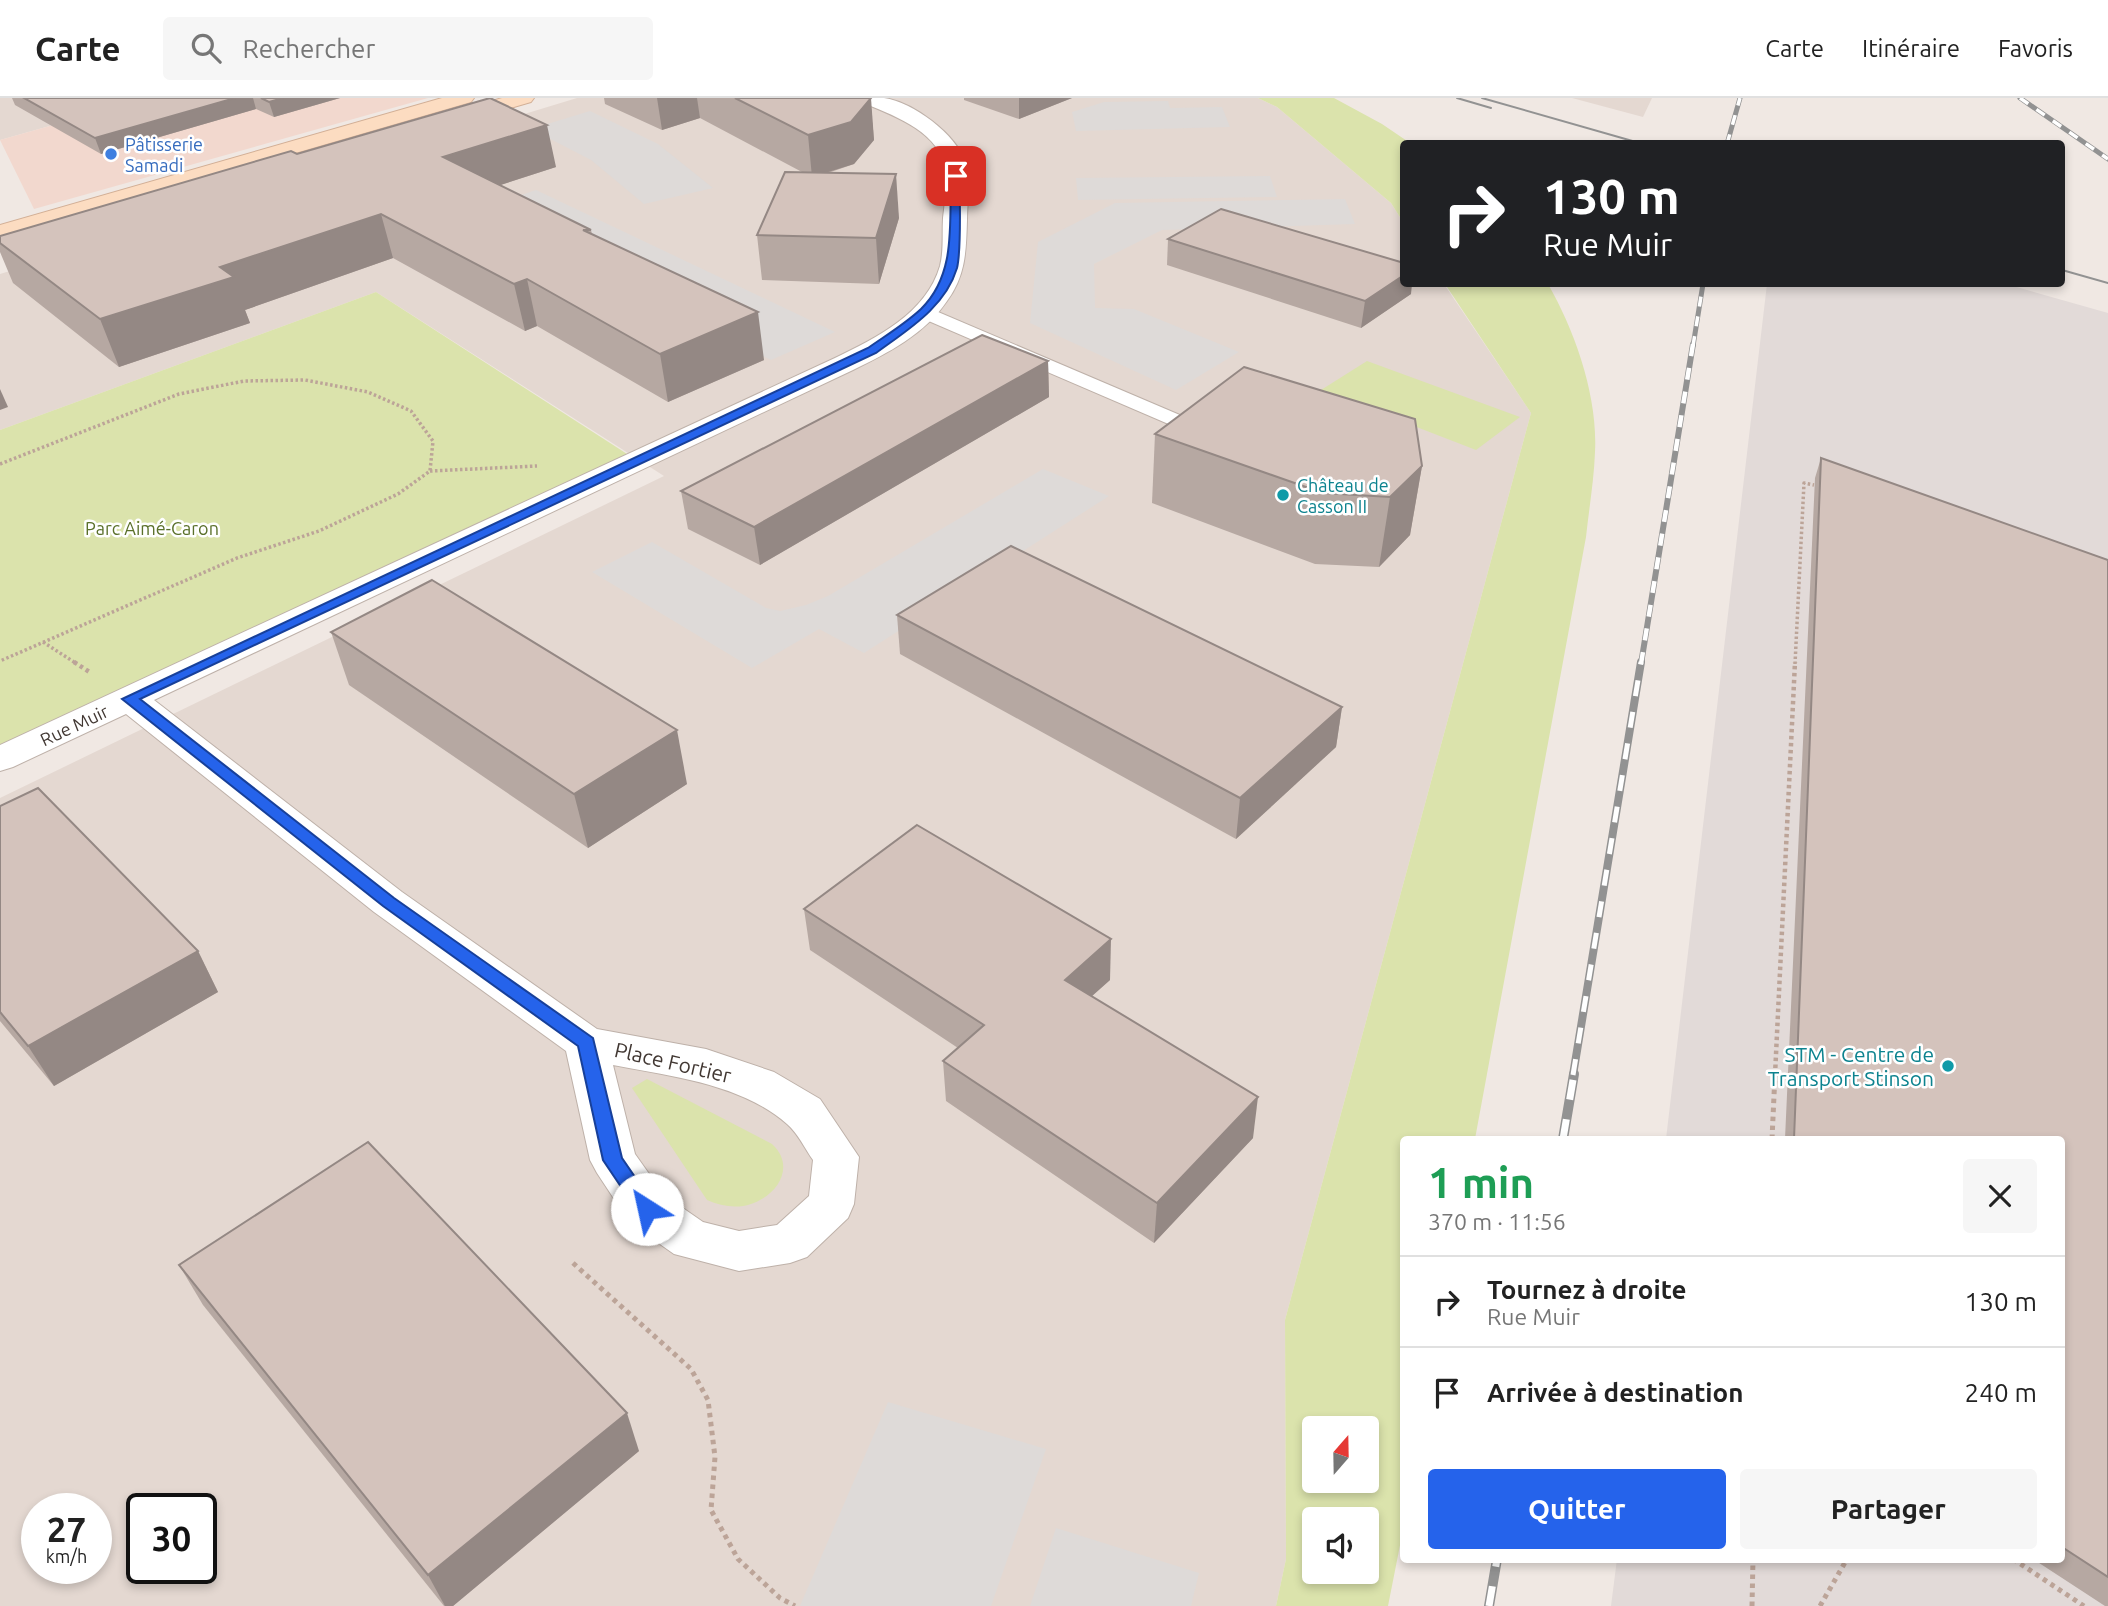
<!DOCTYPE html>
<html lang="fr">
<meta charset="utf-8">
<style>
body{margin:0;font-family:Ubuntu,sans-serif;background:#f6f6f6;color:#222;height:100vh;display:flex;flex-direction:column;font-size:26px;white-space:nowrap}
*{box-sizing:border-box;margin:0}
p{font-size:23px;color:#767676}
.icon{flex:none;width:38px;height:38px;fill:none;stroke:currentColor;stroke-width:2;stroke-linecap:round;stroke-linejoin:round}
.map{position:relative;flex:1;overflow:hidden}
.drawer{position:absolute;left:1400px;top:1038px;width:665px;height:427px;display:flex;flex-direction:column;background:#fff;border-radius:7px;box-shadow:0 4px 10px #0003}
.drawer>*{flex:none}
.banner{position:absolute;left:1400px;top:42px;width:665px;height:147px;border-radius:7px;box-shadow:0 4px 10px #0003;background:#202124;color:#fff;overflow:hidden}
.needle{width:46px;rotate:20deg}
.tools{position:absolute;left:1302px;top:1318px;display:grid;gap:14px}
.tools a{display:grid;place-items:center;width:77px;height:77px;border-radius:7px;background:#fff;box-shadow:0 4px 10px #0003;font-size:35px}
.speed{position:absolute;left:21px;top:1395px;display:flex;gap:14px;font-size:35px;font-weight:700;text-align:center}
.speed>*{display:grid;place-content:center;width:91px;height:91px;border-radius:50%;background:#fff;box-shadow:0 4px 10px #0003;line-height:1}
.speed small{font-size:18px;font-weight:400}
.speed .limit{border:4px solid #111;border-radius:10px;background:#fff;color:#111}
.pin{position:absolute;display:grid;place-items:center;width:60px;height:60px;color:#fff;margin:-30px;border-radius:14px;box-shadow:0 4px 10px #0006}
.me{position:absolute;width:77px;margin:-38px;rotate:325deg;stroke-linejoin:round;filter:drop-shadow(0 0 5px #0008)}
.turn{display:flex;align-items:center;gap:24px;height:147px;padding:0 28px;font-size:32px}
.turn .icon{width:91px;height:91px;stroke-width:2.5}
.turn b{display:block;font-size:49px;line-height:60px}
.round{display:grid;place-items:center;flex:none;width:74px;height:74px;border-radius:7px;background:#f6f6f6}
.headline{display:flex;align-items:center;justify-content:space-between;height:119px;padding:0 28px}
h1{font-size:42px;font-weight:700;line-height:52px;color:#1e9e55}
.button{display:flex;gap:14px;margin-top:auto;padding:14px 28px}
.button a{flex:1;height:80px;border-radius:7px;background:#2563eb;color:#fff;font-size:28px;font-weight:700;line-height:80px;text-align:center}
.button a+a{background:#f6f6f6;color:#222}
ul{padding:0;list-style:none}
li{display:flex;align-items:center;gap:21px;height:91px;padding:0 28px;border-top:2px solid #e0e0e0}
li div{flex:1}
li b{display:block;font-size:26px}
li em{font-style:normal}
header{display:flex;align-items:center;gap:42px;box-sizing:border-box;height:98px;padding:0 35px;background:#fff;border-bottom:2px solid #e0e0e0}
header strong{font-size:33px}
nav{display:flex;gap:38px;margin-inline-start:auto;font-size:24px}
.search{width:490px;height:63px;background:#f6f6f6;display:flex;align-items:center;gap:18px;box-sizing:border-box;padding:0 24px;border-radius:7px;color:#767676;font-size:26px}
.map>svg:first-child{display:block}
.residential{fill:#e4d8d1;fill-rule:evenodd}
.commercial{fill:#f2d8ce}
.industrial{fill:#e2dad8}
.green{fill:#dbe3ac;fill-rule:evenodd}
.parking{fill:#dedad8}
.lines{fill:none;stroke-linecap:round;stroke-linejoin:round}
.lane-casing{stroke:#beb1a9;stroke-width:2}
.street-casing{stroke:#beb1a9;stroke-width:2}
.secondary-casing{stroke:#d2af96;stroke-width:2}
.path-far2{stroke:#bca498;stroke-width:3.5;stroke-dasharray:2.5 2.5;stroke-linecap:butt}
.path-far1{stroke:#bca498;stroke-width:4.5;stroke-dasharray:3.5 3.5;stroke-linecap:butt}
.path{stroke:#bca498;stroke-width:5;stroke-dasharray:4.5 4.5;stroke-linecap:butt}
.lane{fill:#fff;fill-rule:evenodd}
.street{fill:#fff;fill-rule:evenodd}
.secondary{fill:#fcdcc1;fill-rule:evenodd}
.tram{stroke:#929292;stroke-width:2}
.rail-far3-casing{stroke:#929292;stroke-width:5}
.rail-far2-casing{stroke:#929292;stroke-width:6}
.rail-far1-casing{stroke:#929292;stroke-width:8}
.rail-casing{stroke:#929292;stroke-width:10}
.rail-far3{stroke:#fff;stroke-width:3.5;stroke-dasharray:10;stroke-linecap:butt}
.rail-far2{stroke:#fff;stroke-width:4.5;stroke-dasharray:12;stroke-linecap:butt}
.rail-far1{stroke:#fff;stroke-width:5;stroke-dasharray:16;stroke-linecap:butt}
.rail{stroke:#fff;stroke-width:7;stroke-dasharray:20;stroke-linecap:butt}
.wall{fill:#b6a8a2}
.shaded-wall{fill:#948884}
.building{fill:#d4c3bc;stroke:#948884;stroke-width:2}
.route{fill:#2563eb;stroke:#184099;stroke-width:2}
.shop-dot{fill:#3f7fe0;stroke:#fff;stroke-width:2.5}
.culture-dot{fill:#0f9aa8;stroke:#fff;stroke-width:2.5}
.labels{text-anchor:middle;dominant-baseline:central;stroke-width:5;stroke-linejoin:round;paint-order:stroke}
.far-shop-label{font-size:18px;fill:#366cbe;stroke:#fff;text-anchor:start}
.far-culture-label{font-size:18px;fill:#0d838f;stroke:#fff;text-anchor:start}
.far-park-label{font-size:18px;fill:#5a702a;stroke:#fff}
.far-street-label{font-size:18px;fill:#423833;stroke:#fff}
.culture-label{font-size:21px;fill:#0d838f;stroke:#fff;text-anchor:end}
.street-label{font-size:21px;fill:#423833;stroke:#fff}
</style>
<header>
<strong>Carte</strong>
<div class="search"><svg class="icon" aria-label="search" viewBox="0 0 24 24"><circle cx="10" cy="10" r="6"/><path d="M15 15l6 6"/></svg>Rechercher</div>
<nav><a>Carte</a><a>Itinéraire</a><a>Favoris</a></nav>
</header>
<div class="map">
<svg width="2108" height="1508" viewBox="0 0 2108 1508">
<rect width="100%" height="100%" fill="#f0e8e3"/>
<!-- residential -->
<g class="residential">
<polygon points="0,0 149,0 0,42"/>
<path d="M577,0H1258L1277,9L1391,105L1403,124L1404,186H1444L1531,315L1285,1222L1286,1461L1276,1508H0V700L664,378L376,194L0,332V176ZM37,1410H96V1470H37ZM142,1410H201V1470H142Z"/>
<polygon points="1572,0 1652,0 1643,19"/>
</g>
<!-- commercial -->
<polygon class="commercial" points="149,0 428,0 34,111 0,42"/>
<!-- industrial -->
<polygon class="industrial" points="1767,186 2006,186 2108,215 2108,1508 1611,1508 1617,1461 2062,1461 2062,1041 1666,1041"/>
<!-- green -->
<g class="green">
<polygon points="1258,0 1334,0 1382,26 1410,45 1404,46 1403,124 1391,105 1277,9"/>
<path d="M1445,186H1548C1575,233 1598,298 1595,354C1594,382 1589,411 1586,439L1475,1041H1404V1427L1388,1508H1276L1286,1461L1285,1222L1531,315ZM1367,1330V1382H1314V1330ZM1367,1421V1474H1314V1421Z"/>
<polygon points="376,194 638,363 0,661 0,332"/>
<polygon points="1367,263 1520,319 1476,352 1321,292"/>
<path d="M647,981L772,1046C796,1068 778,1097 751,1106C736,1111 721,1108 707,1102L632,990Z"/>
</g>
<!-- parking -->
<g class="parking">
<polygon points="1168,3 1170,10 1222,9 1230,29 1076,33 1072,14 1104,4"/>
<polygon points="590,13 658,46 713,90 644,106 591,62 531,31"/>
<polygon points="1270,78 1277,99 1078,102 1076,80"/>
<polygon points="536,92 835,234 771,262 474,113"/>
<polygon points="1345,101 1355,126 1162,132 1094,166 1095,210 1134,211 1239,254 1176,292 1030,225 1038,144 1115,105"/>
<polygon points="1043,371 1109,398 864,555 819,531 752,570 592,474 652,444 766,510 780,513 806,507 828,498"/>
<polygon points="888,1304 1046,1351 991,1508 800,1508"/>
<polygon points="1056,1430 1199,1475 1191,1508 1030,1508"/>
</g>
<g class="lines">
<defs>
<polygon id="lane" points="924,208 1215,332 1218,336 1215,340 1201,340 917,218 915,214 917,210"/>
<path id="street" d="M858,0C866,0 876,0 884,0C913,4 956,36 965,64C971,82 967,104 967,122C966,153 966,177 947,203C925,236 888,255 853,272L154,602L402,794L597,931L706,951L774,974L820,1001L859,1059L854,1106L848,1120L807,1159L790,1165L739,1173L674,1156L630,1125L597,1075L590,1062L566,953L374,814L126,616L13,669L0,673V647L835,260C876,240 926,216 940,168C944,152 942,136 943,120C945,103 948,83 944,66C936,32 890,16 861,4ZM613,967C670,978 742,986 787,1026C798,1035 805,1051 813,1062L809,1098L777,1127L739,1133L703,1124L664,1097L635,1056Z"/>
<g id="secondary">
<polygon points="442,0 474,0 471,4 0,141 0,127"/>
<polygon points="502,0 534,0 531,4 452,27 445,25 442,21 445,17"/>
</g>
</defs>
<!-- lane casing -->
<use href="#lane" class="lane-casing"/>
<!-- street casing -->
<use href="#street" class="street-casing"/>
<!-- secondary casing -->
<use href="#secondary" class="secondary-casing"/>
<!-- path-far2 -->
<g class="path-far2">
<polyline points="0,366 179,296 244,283 305,282 368,294 411,313 433,343 430,373 398,396 319,433 237,460 0,563"/>
<polyline points="430,373 537,368"/>
<polyline points="43,544 77,566"/>
<polyline points="1795,566 1804,385 1814,387"/>
</g>
<!-- path-far1 -->
<g class="path-far1">
<polyline points="74,564 91,575"/>
<polyline points="1775,977 1795,564"/>
</g>
<!-- path -->
<g class="path">
<polyline points="1772,1041 1775,976"/>
<polyline points="573,1165 691,1271 708,1302 715,1359 711,1412 738,1461 780,1500 795,1508"/>
<polyline points="2013,1461 2084,1508"/>
<polyline points="1752,1508 1753,1461"/>
<polyline points="1820,1508 1847,1461"/>
</g>
<!-- lane -->
<use href="#lane" class="lane"/>
<!-- street -->
<use href="#street" class="street"/>
<!-- secondary -->
<use href="#secondary" class="secondary"/>
<!-- tram -->
<g class="tram">
<polyline points="1457,0 1491,10"/>
<polyline points="1482,0 1643,46"/>
<polyline points="2062,172 2108,185"/>
</g>
<defs>
<g id="rail-far3">
<polyline points="2020,0 2108,61"/>
<polyline points="1727,46 1740,0"/>
<polyline points="1693,248 1703,186"/>
</g>
<polyline id="rail-far2" points="1641,566 1693,246"/>
<polyline id="rail-far1" points="1573,977 1641,564"/>
<g id="rail">
<polyline points="1563,1041 1574,976"/>
<polyline points="1489,1508 1497,1461"/>
</g>
</defs>
<!-- rail-far3 casing -->
<use href="#rail-far3" class="rail-far3-casing"/>
<!-- rail-far2 casing -->
<use href="#rail-far2" class="rail-far2-casing"/>
<!-- rail-far1 casing -->
<use href="#rail-far1" class="rail-far1-casing"/>
<!-- rail casing -->
<use href="#rail" class="rail-casing"/>
<!-- rail-far3 -->
<use href="#rail-far3" class="rail-far3"/>
<!-- rail-far2 -->
<use href="#rail-far2" class="rail-far2"/>
<!-- rail-far1 -->
<use href="#rail-far1" class="rail-far1"/>
<!-- rail -->
<use href="#rail" class="rail"/>
</g>
<!-- wall -->
<g class="wall">
<polygon points="12,0 340,0 274,19 256,11 101,56 15,7"/>
<polygon points="604,0 870,0 874,42 854,66 828,75 899,120 879,186 762,182 757,137 802,74 700,20 662,32 605,6"/>
<polygon points="964,0 1072,0 1019,21 964,2"/>
<polygon points="297,56 556,69 500,87 591,132 592,136 764,262 668,304 537,228 525,233 393,160 245,212 250,225 119,269 13,185 0,154 0,138"/>
<polygon points="1168,141 1411,196 1361,230 1167,167"/>
<polygon points="1048,263 1049,299 760,467 688,431 681,393"/>
<polygon points="1155,336 1422,368 1410,437 1379,469 1315,466 1152,405"/>
<polygon points="1821,360 2108,462 2108,1508 2105,1508 2033,1461 2062,1461 2062,1041 1785,1041 1815,380"/>
<polygon points="897,517 1342,609 1336,649 1236,741 900,556"/>
<polygon points="331,534 687,686 588,750 349,587"/>
<polygon points="0,708 198,853 218,894 54,988 0,923"/>
<polygon points="804,811 1110,882 1092,898 1253,1040 1154,1145 946,1003 943,963 958,950 810,852"/>
<polygon points="179,1167 639,1353 453,1508 444,1508 203,1207"/>
</g>
<!-- shaded-wall -->
<g class="shaded-wall">
<polygon points="235,0 253,0 256,11 101,56 95,40"/>
<polygon points="283,0 340,0 274,19 269,4"/>
<polygon points="657,0 697,0 700,20 662,32"/>
<polygon points="871,0 874,42 854,66 812,79 808,37"/>
<polygon points="1019,0 1072,0 1019,21"/>
<polygon points="547,27 556,69 454,102 443,59"/>
<polygon points="896,76 899,120 879,186 876,140"/>
<polygon points="381,116 393,160 245,212 250,225 119,269 100,221 220,169"/>
<polygon points="1404,177 1404,186 1412,186 1411,196 1361,230 1365,203"/>
<polygon points="527,181 537,228 525,233 514,186"/>
<polygon points="758,214 764,262 668,304 660,256"/>
<polygon points="1048,263 1049,299 760,467 754,429"/>
<polygon points="0,291 8,309 0,312"/>
<polygon points="1422,368 1410,437 1379,469 1390,399"/>
<polygon points="1342,609 1336,649 1236,741 1240,700"/>
<polygon points="677,632 687,686 588,750 574,696"/>
<polygon points="1111,841 1110,882 1065,922 1065,882"/>
<polygon points="198,853 218,894 54,988 28,948"/>
<polygon points="1258,999 1253,1040 1154,1145 1157,1105"/>
<polygon points="627,1315 639,1353 453,1508 445,1508 428,1477"/>
</g>
<!-- building -->
<g class="building">
<polygon points="24,0 235,0 95,40"/>
<polygon points="261,0 283,0 269,4"/>
<polygon points="490,0 547,27 443,59 591,132 583,132 758,214 660,256 527,181 514,186 381,116 220,169 234,179 100,221 0,145 0,138 291,53 297,56"/>
<polygon points="735,0 871,0 851,24 808,37"/>
<polygon points="785,74 896,76 876,140 757,137"/>
<polygon points="1221,111 1404,165 1404,177 1365,203 1168,141"/>
<polygon points="982,237 1048,263 754,429 681,393"/>
<polygon points="1244,269 1415,321 1422,368 1390,399 1323,395 1155,336"/>
<polygon points="1821,360 2108,462 2108,1479 2062,1449 2062,1041 1794,1041"/>
<polygon points="1011,448 1342,609 1240,700 897,517"/>
<polygon points="432,482 677,632 574,696 331,534"/>
<polygon points="38,690 198,853 28,948 0,914 0,708"/>
<polygon points="917,727 1111,841 1065,882 1258,999 1157,1105 943,963 984,927 804,811"/>
<polygon points="368,1044 627,1315 428,1477 179,1167"/>
</g>
<!-- route -->
<path class="route" d="M956,75L960,78C959,101 962,150 957,170C945,210 907,232 876,255L140,601L394,800L593,940L622,1060L657,1111L654,1117L647,1119L640,1117L603,1062L578,948L383,808L122,601L868,250C885,238 905,226 921,211C957,176 949,124 951,78Z"/>
<!-- markers -->
<circle class="shop-dot" cx="111" cy="56" r="7"/>
<g class="culture-dot">
<circle cx="1283" cy="397" r="7"/>
<circle cx="1948" cy="968" r="7"/>
</g>
<g class="labels">
<!-- far-shop labels -->
<g class="far-shop-label">
<text x="125" y="46">Pâtisserie<tspan x="125" dy="21">Samadi</tspan></text>
</g>
<!-- far-culture labels -->
<g class="far-culture-label">
<text x="1297" y="387">Château de<tspan x="1297" dy="21">Casson II</tspan></text>
</g>
<!-- far-park labels -->
<g class="far-park-label">
<text x="152" y="430">Parc Aimé-Caron</text>
</g>
<!-- far-street labels -->
<g class="far-street-label">
<text transform="translate(74 627) rotate(-25)">Rue Muir</text>
</g>
<!-- culture labels -->
<g class="culture-label">
<text x="1934" y="956">STM - Centre de<tspan x="1934" dy="24">Transport Stinson</tspan></text>
</g>
<!-- street labels -->
<g class="street-label">
<text transform="translate(673 964) rotate(13)">Place Fortier</text>
</g>
</g>
</svg>
<div class="tools">
<a><svg class="needle" viewBox="-14 -14 28 28"><path d="M0-13l5 13h-10z" fill="#e53935"/><path d="M0 13l5-13h-10z" fill="#767676"/></svg></a>
<a><svg class="icon" aria-label="sound" viewBox="0 0 24 24"><path d="M4 9h4l5-4v14l-5-4H4zM17 9q2 3 0 6"/></svg></a>
</div>
<div class="speed"><div>27<small>km/h</small></div><div class="limit">30</div></div>
<div class="pin" style="left:956px;top:78px;background:#d93025"><svg class="icon" aria-label="arrive" viewBox="0 0 24 24"><path d="M6 21V4h12l-3 4 3 4H6"/></svg></div>
<svg class="me" style="left:647px;top:1111px" viewBox="-20 -20 40 40"><circle r="19" fill="#fff"/><path d="M0-13L10 11 0 6-10 11z" fill="#2563eb"/></svg>
<div class="banner">
<div class="turn"><svg class="icon" aria-label="right" viewBox="0 0 24 24"><path d="M7 20v-9h11M14 6l5 5-5 5"/></svg><div><b>130 m</b>Rue Muir</div></div>
</div>
<section class="drawer">
<div class="headline"><div><h1>1 min</h1><p>370 m · 11:56</p></div><a class="round"><svg class="icon" aria-label="close" viewBox="0 0 24 24"><path d="M6 6l12 12M18 6L6 18"/></svg></a></div>
<ul>
<li><svg class="icon" aria-label="right" viewBox="0 0 24 24"><path d="M7 20v-9h11M14 6l5 5-5 5"/></svg><div><b>Tournez à droite</b><p>Rue Muir</p></div><em>130 m</em></li>
<li><svg class="icon" aria-label="arrive" viewBox="0 0 24 24"><path d="M6 21V4h12l-3 4 3 4H6"/></svg><div><b>Arrivée à destination</b></div><em>240 m</em></li>
</ul>
<div class="button"><a>Quitter</a><a>Partager</a></div>
</section>
</div>
